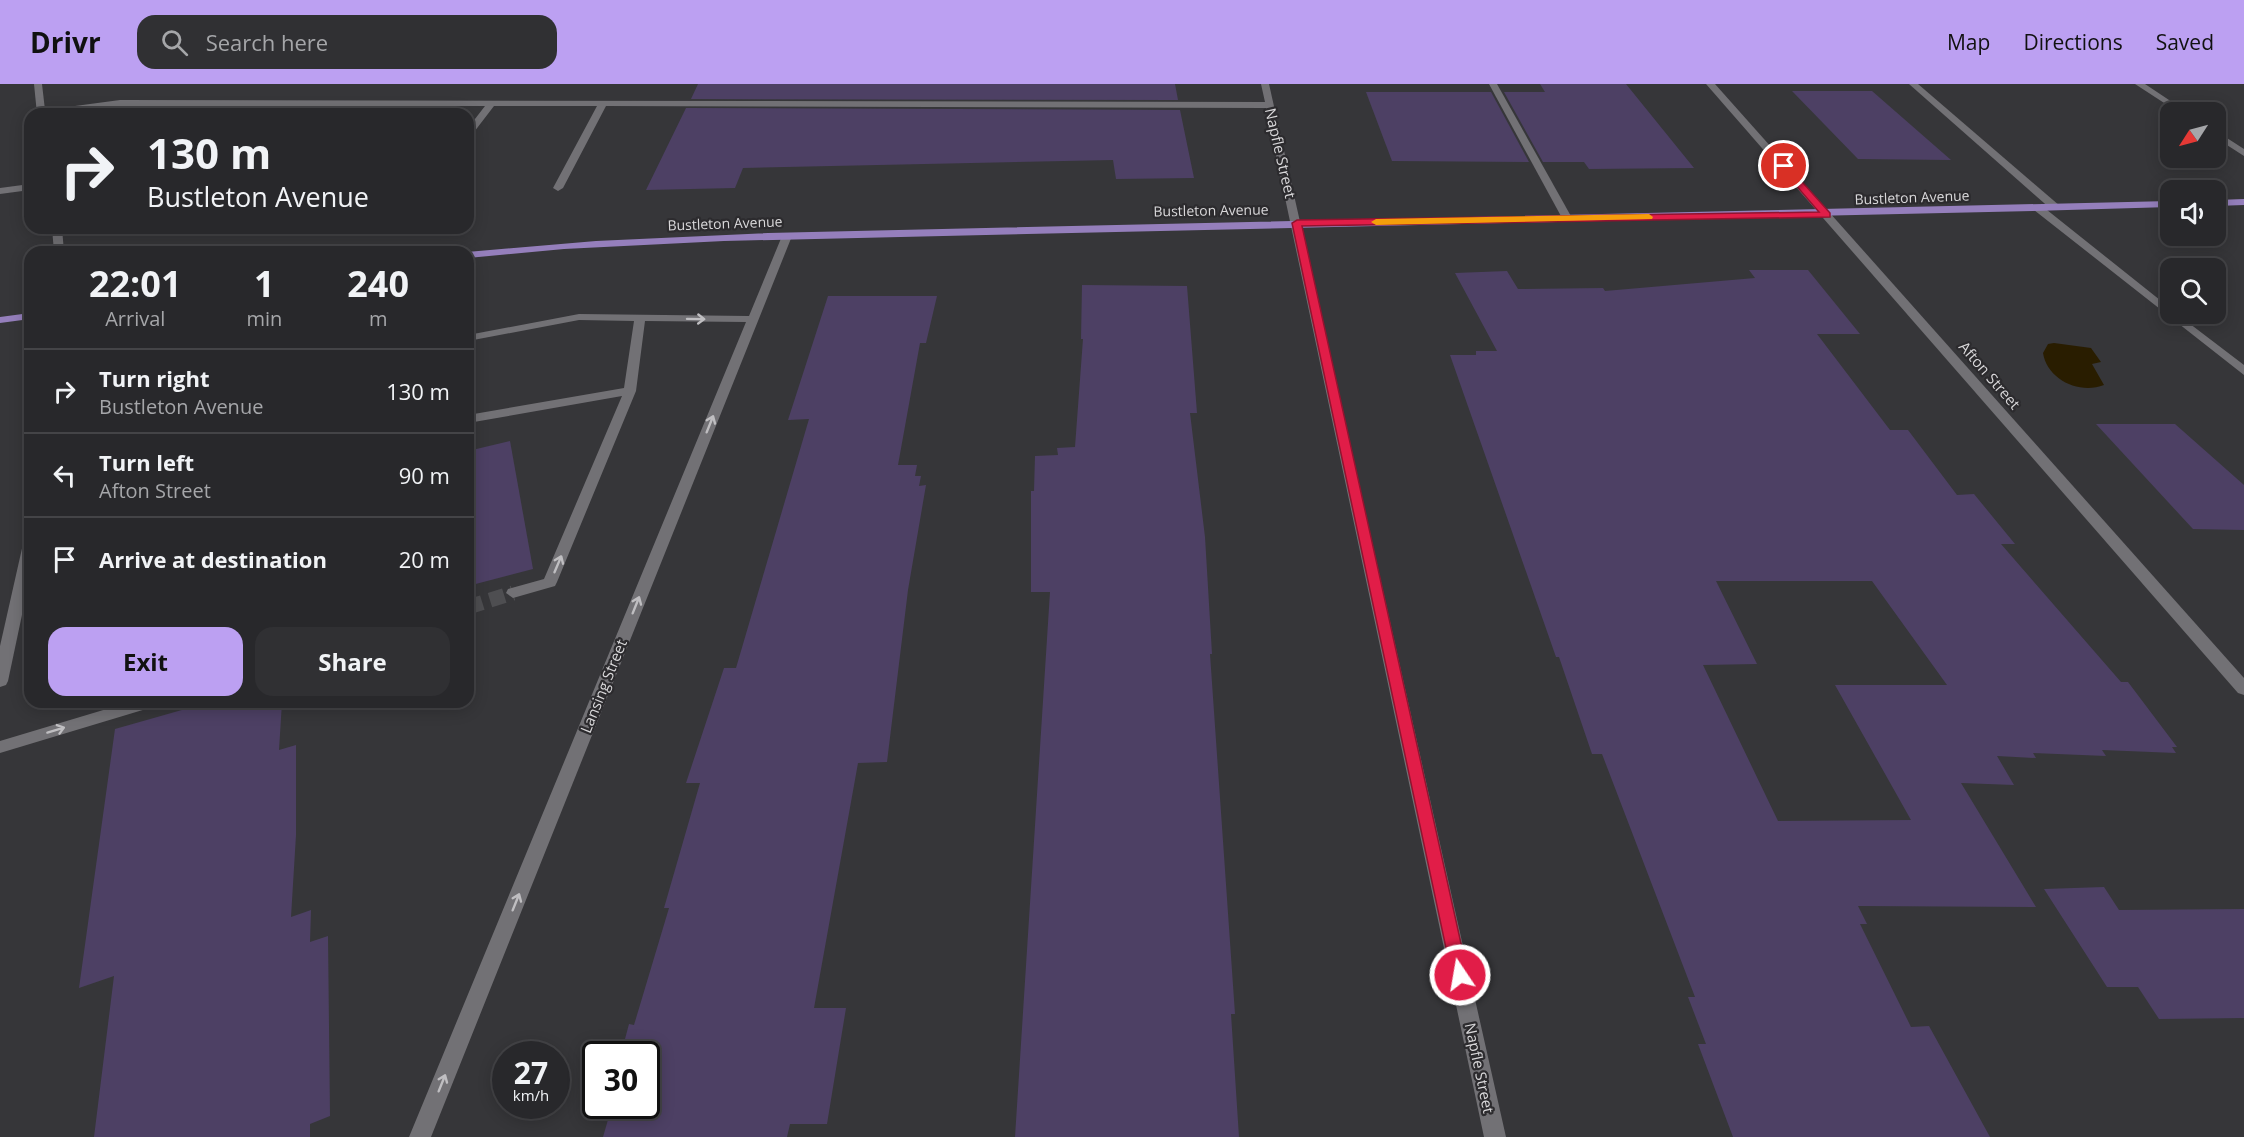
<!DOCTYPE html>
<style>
body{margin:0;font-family:"Open Sans",sans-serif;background:#303033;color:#f1f3f6;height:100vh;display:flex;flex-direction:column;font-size:22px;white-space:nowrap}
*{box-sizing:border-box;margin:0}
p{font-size:20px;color:#a5a6a9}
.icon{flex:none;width:33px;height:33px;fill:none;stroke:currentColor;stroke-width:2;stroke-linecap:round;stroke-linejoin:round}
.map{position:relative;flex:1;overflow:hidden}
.details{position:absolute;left:24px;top:162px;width:450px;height:462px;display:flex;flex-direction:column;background:#28282b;border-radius:18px;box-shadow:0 3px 15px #0003,0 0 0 2px #444447}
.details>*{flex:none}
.top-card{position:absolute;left:24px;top:24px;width:450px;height:126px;border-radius:18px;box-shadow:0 3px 15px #0003,0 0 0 2px #444447;background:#28282b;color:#f1f3f6;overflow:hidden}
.needle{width:39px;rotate:234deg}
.buttons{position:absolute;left:2160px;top:18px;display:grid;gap:12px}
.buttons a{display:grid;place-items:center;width:66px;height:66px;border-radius:12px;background:#28282b;box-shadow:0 3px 15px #0003,0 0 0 2px #444447;font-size:30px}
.speed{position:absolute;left:492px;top:957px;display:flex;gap:12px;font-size:30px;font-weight:700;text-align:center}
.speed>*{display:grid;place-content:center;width:78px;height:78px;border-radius:50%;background:#28282b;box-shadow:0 3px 15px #0003,0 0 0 2px #444447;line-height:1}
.speed small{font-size:15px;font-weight:400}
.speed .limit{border:3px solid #111;border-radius:9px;background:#fff;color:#111}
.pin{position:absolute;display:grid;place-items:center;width:51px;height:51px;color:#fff;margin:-26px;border:3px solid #fff;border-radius:50%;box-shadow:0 2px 6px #0007}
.me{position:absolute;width:66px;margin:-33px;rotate:348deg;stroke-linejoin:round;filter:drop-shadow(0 0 4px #0008)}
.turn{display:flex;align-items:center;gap:21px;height:126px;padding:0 24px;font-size:27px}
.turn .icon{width:78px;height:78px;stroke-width:2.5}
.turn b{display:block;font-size:42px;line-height:51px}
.eta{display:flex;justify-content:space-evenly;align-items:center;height:102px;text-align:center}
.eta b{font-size:36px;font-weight:700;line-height:42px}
.cta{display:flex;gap:12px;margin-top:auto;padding:12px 24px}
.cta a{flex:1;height:69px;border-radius:18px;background:#bca0f2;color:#111;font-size:24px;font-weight:700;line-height:69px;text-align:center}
.cta a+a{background:#303033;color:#f1f3f6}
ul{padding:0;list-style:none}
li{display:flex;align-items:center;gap:18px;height:84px;padding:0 24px;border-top:2px solid #444447}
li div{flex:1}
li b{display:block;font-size:22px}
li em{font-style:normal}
header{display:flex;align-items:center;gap:36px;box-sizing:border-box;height:84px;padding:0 30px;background:#bca0f2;color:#111}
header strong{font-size:28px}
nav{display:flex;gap:33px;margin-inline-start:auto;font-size:21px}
.search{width:420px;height:54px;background:#303033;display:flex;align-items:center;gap:15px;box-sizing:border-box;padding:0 21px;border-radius:18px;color:#a5a6a9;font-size:22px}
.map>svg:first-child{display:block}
.water{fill:#291d00}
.building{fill:#4d4064;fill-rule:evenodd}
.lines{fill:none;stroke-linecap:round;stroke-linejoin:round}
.minor-tunnel{stroke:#4e4e51;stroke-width:15;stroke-dasharray:15 8;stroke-linecap:butt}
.minor{fill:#727175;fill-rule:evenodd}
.major{fill:#957fbc;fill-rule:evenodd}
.oneway{stroke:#bfbec1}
.route{fill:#e11d48;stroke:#92132f;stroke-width:1.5}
.slow{fill:#f59e0b}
.labels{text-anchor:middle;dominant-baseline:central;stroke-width:4.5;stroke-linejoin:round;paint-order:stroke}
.far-street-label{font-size:14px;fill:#d9d8da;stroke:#2c2b2e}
.street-label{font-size:15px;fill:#d9d8da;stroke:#2c2b2e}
</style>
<header>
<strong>Drivr</strong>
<div class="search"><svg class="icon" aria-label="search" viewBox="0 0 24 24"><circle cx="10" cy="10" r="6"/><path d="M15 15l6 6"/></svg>Search here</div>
<nav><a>Map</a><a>Directions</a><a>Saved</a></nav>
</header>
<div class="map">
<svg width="2244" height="1053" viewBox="0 0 2244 1053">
<rect width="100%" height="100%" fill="#363639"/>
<!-- water -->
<path class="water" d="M2054,259L2091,264L2101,278L2092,280L2104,301C2079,311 2047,295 2043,269L2048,260Z"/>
<!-- building -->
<g class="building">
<polygon points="698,0 1175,0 1178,16 691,15"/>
<polygon points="1540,0 1626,0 1694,84 1589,85 1584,78 1543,78 1504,8 1545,8"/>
<polygon points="1792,7 1872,7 1951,76 1858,75"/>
<polygon points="1366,8 1491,8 1529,78 1392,77"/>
<polygon points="686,24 1180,26 1194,94 1116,95 1113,76 743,84 735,104 646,106"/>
<path d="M1749,186H1808L1860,250H1817L1890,346H1908L1957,411L1974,410L2015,460H2001L2121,598H2128L2177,663H2172L2176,669L2102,666L2106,672L2033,669L2036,674L1997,672L2014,701L1961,699L2036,823L1858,822L1867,840H1860L1911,943L1929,942L1990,1053H1733L1698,960H1706L1688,913H1695L1602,670H1592L1559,573H1556L1450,271H1476V267H1497L1455,189L1507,187L1518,205L1603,204L1605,207L1755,194ZM1716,497H1872L1947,601H1835L1911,736L1778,737L1703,581L1757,580Z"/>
<polygon points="1082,201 1187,202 1197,329 1190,329 1205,453 1212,570 1210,570 1235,930 1231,930 1239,1053 1015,1053 1050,508 1031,508 1031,407 1034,407 1035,372 1058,371 1057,364 1075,363 1083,255 1081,255"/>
<polygon points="828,212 937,212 926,259 920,259 898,381 917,381 915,392 921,392 919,402 926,401 908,506 887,678 858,679 814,924 846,924 827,1040 790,1040 787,1053 603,1053 612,1022 606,1022 646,1022 646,970 621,970 629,940 634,941 669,824 664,824 700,699 686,699 724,584 736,584 809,335 788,336"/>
<polygon points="2096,340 2175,340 2244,401 2244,446 2193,445"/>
<polygon points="510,357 533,485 468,502 468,367"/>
<polygon points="210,618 282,618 279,666 296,661 296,751 291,833 311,826 310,858 328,852 330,1032 310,1040 310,1053 94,1053 114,892 79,904 115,645"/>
<polygon points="2104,803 2119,826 2244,825 2244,934 2159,935 2138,903 2107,903 2044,805"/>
</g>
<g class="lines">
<!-- minor-tunnel -->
<polyline class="minor-tunnel" points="468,523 513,509"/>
<!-- minor -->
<g class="minor">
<polygon points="34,0 42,0 45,26 120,16 1265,18 1261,0 1269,0 1506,1053 1484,1053 1266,24 606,22 563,104 558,107 553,104 597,22 494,22 471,52 468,53 468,44 485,22 120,22 37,30"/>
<polygon points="1489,0 1497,0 1572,134 1571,136 1562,134"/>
<polygon points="1706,0 1715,0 2244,594 2244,611 2238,609"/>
<polygon points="1909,0 1918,0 2060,122 2060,126 2052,126"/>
<polygon points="2135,0 2145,0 2187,28 2178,28"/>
<polygon points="2216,47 2244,65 2244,72 2216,54"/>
<polygon points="30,100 30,106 0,110 0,104"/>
<polygon points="2034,122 2042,122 2170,224 2170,230 2177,230 2244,281 2244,291 2034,126"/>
<polygon points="52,144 62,144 64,168 54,168"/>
<polygon points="787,149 792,152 431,1053 409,1053 746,238 645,237 636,307 557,498 555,502 513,514 506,509 508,505 544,495 622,312 468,339 468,331 624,304 634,237 579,236 468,257 468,251 579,230 749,232 782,152"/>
<polygon points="30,455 30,493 8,597 6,601 0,603 0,562 23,460"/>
<polygon points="130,618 158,618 156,622 0,669 0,657"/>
</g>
<!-- major -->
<g class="major">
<polygon points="2244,115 2244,121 2216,122 2216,116"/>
<polygon points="2170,117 2170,123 2033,127 724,157 564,165 468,174 467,168 596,157 768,149"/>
<polygon points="30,229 30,235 0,239 0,233"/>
</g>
</g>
<!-- one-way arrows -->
<defs><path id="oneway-shaft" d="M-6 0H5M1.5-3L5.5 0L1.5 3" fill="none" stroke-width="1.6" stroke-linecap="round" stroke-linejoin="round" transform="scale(1.5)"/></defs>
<g class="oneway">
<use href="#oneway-shaft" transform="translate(696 235) rotate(1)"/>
<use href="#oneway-shaft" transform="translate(710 340) rotate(-68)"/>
<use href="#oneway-shaft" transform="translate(558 480) rotate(-67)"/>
<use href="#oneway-shaft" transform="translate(636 521) rotate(-68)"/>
<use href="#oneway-shaft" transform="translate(56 646) rotate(-17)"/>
<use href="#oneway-shaft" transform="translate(516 818) rotate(-68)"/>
<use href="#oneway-shaft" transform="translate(442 999) rotate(-68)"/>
</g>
<!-- route -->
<polygon class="route" points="1781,81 1787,81 1830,129 1830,133 1302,142 1468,891 1466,897 1460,899 1453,897 1292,139 1297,136 1819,128 1781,84"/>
<!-- slow -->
<polygon class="slow" points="1649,130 1653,133 1652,135 1376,141 1371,138 1376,135"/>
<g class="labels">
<!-- far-street labels -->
<g class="far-street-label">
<text transform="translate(1912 113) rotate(-2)">Bustleton Avenue</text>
<text transform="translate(1211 126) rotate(-1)">Bustleton Avenue</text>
<text transform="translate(725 139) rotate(-2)">Bustleton Avenue</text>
</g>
<!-- street labels -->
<g class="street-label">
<text transform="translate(1281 69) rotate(77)">Napfle Street</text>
<text transform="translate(1990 291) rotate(49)">Afton Street</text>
<text transform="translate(603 602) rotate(-68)">Lansing Street</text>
<text transform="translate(1480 984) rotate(78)">Napfle Street</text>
</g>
</g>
</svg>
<div class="buttons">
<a><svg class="needle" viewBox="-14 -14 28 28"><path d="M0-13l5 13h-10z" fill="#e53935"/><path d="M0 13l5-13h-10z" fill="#a5a6a9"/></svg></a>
<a><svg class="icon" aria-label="sound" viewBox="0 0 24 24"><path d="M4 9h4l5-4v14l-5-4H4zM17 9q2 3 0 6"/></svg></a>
<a><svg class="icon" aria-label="search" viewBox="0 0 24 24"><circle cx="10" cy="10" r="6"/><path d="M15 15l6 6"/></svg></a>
</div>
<div class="speed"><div>27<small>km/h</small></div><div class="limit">30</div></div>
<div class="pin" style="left:1784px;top:82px;background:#d93025"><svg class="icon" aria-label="arrive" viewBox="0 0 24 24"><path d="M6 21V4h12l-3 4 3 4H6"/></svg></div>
<svg class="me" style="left:1460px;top:891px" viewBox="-20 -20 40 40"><circle r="17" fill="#e11d48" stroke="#fff" stroke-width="3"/><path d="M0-11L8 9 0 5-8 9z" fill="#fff"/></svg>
<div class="top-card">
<div class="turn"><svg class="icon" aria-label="right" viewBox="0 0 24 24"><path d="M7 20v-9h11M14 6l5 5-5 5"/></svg><div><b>130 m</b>Bustleton Avenue</div></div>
</div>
<section class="details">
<div class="eta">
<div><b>22:01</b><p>Arrival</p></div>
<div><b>1</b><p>min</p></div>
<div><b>240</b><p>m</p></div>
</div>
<ul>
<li><svg class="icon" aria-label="right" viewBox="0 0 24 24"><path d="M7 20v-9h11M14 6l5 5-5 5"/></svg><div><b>Turn right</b><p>Bustleton Avenue</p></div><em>130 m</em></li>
<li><svg class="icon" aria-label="left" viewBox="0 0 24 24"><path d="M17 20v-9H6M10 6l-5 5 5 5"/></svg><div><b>Turn left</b><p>Afton Street</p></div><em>90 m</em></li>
<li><svg class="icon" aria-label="arrive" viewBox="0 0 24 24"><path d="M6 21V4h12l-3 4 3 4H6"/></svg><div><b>Arrive at destination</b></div><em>20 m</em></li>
</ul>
<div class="cta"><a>Exit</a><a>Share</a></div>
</section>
</div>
